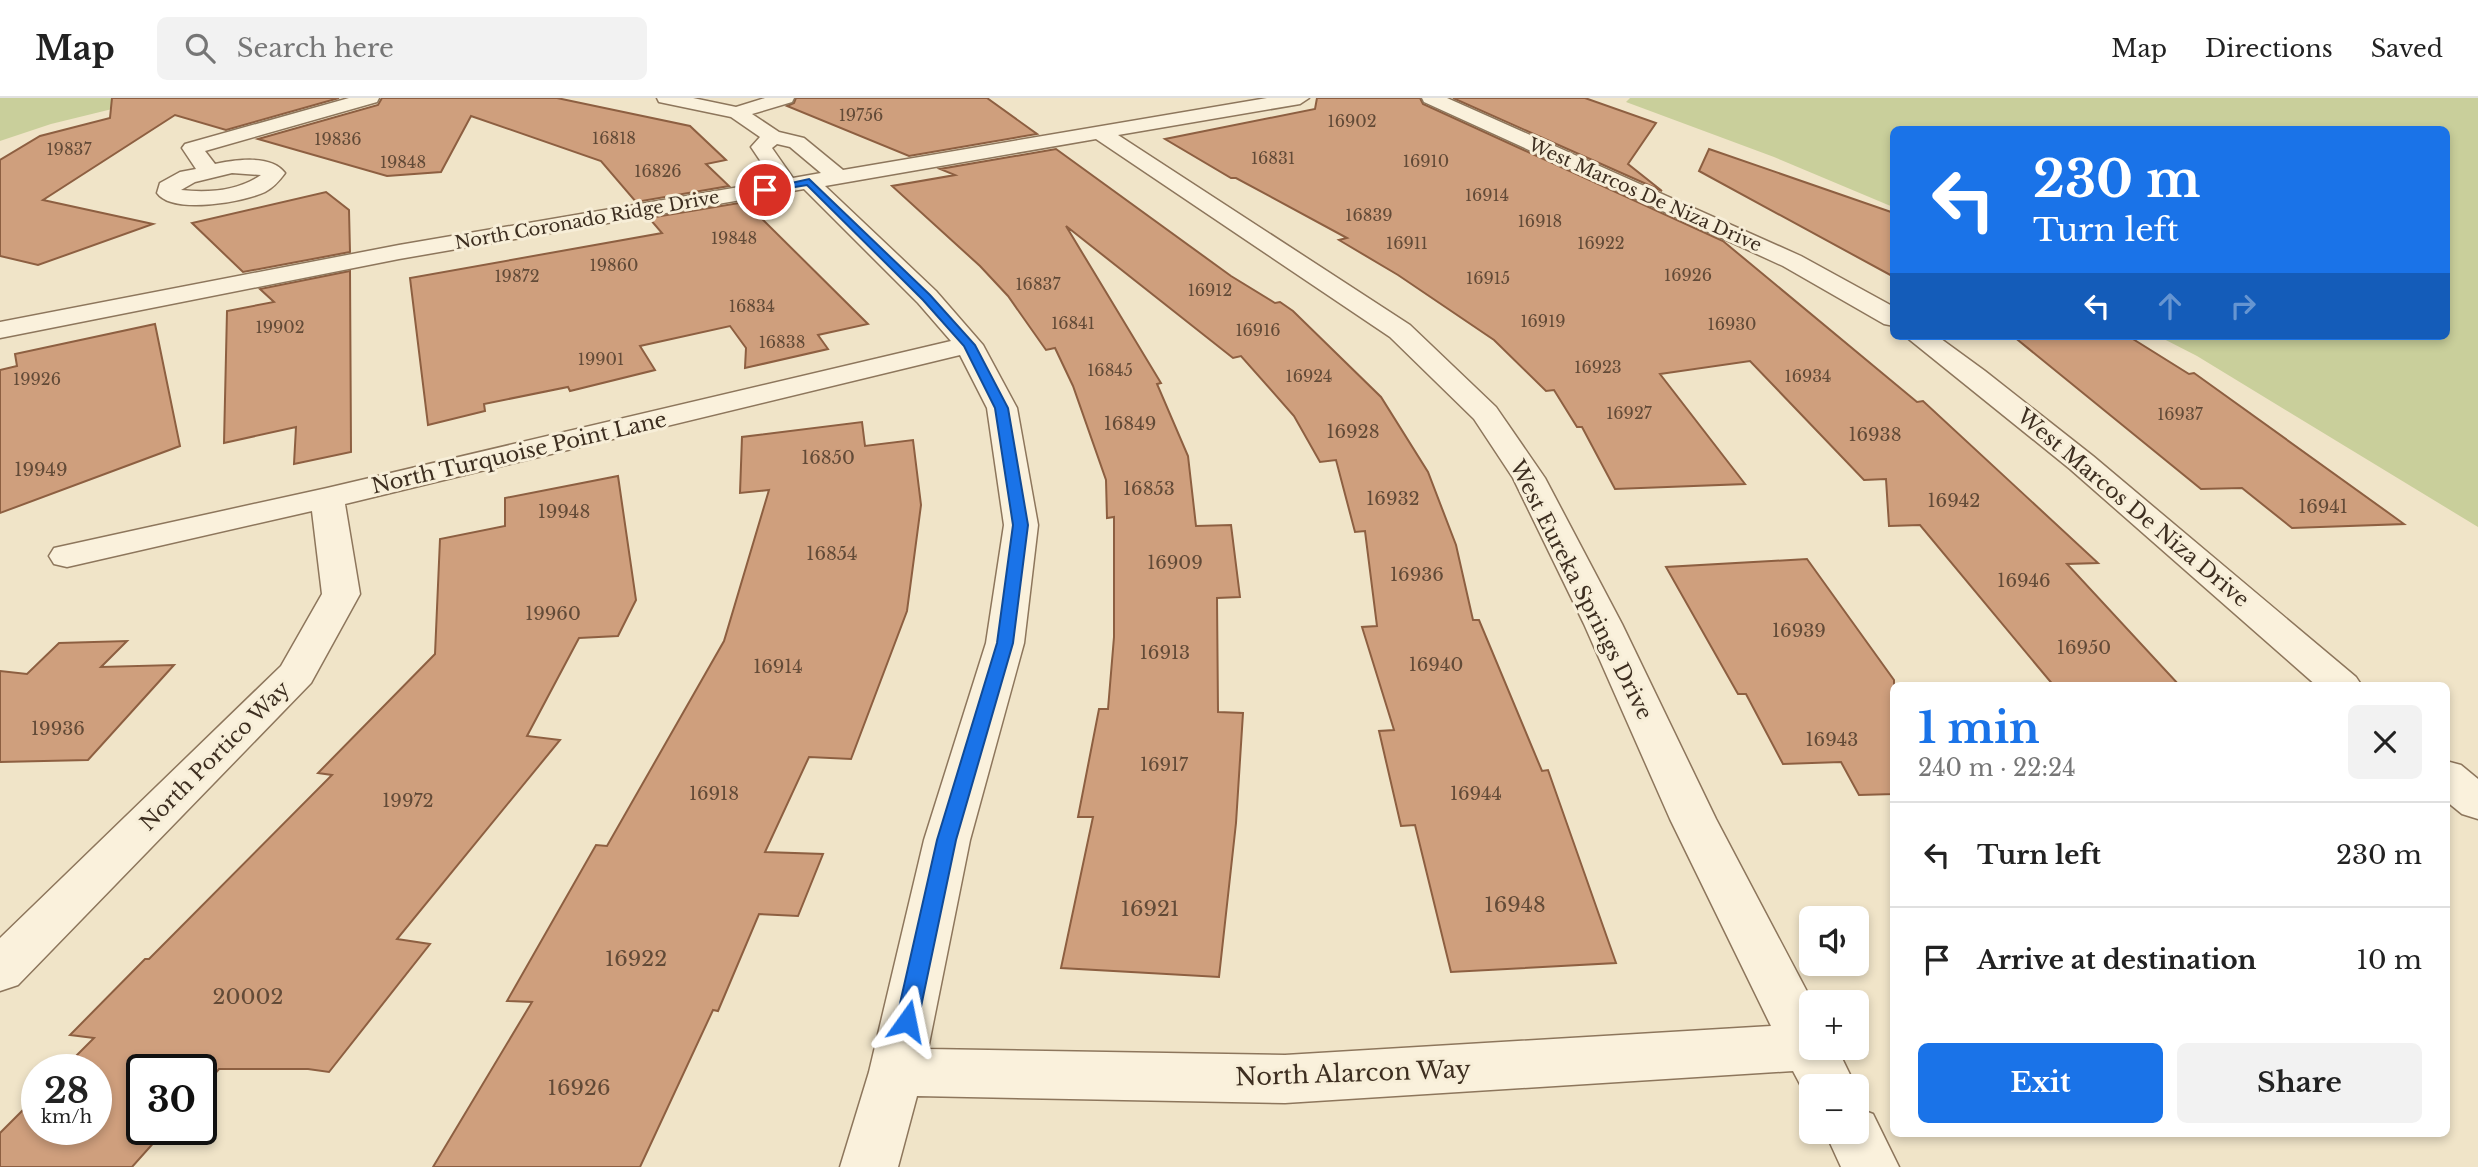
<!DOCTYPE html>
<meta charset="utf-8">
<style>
body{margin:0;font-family:"Libre Baskerville",serif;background:#f2f2f2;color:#222;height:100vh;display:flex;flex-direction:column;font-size:26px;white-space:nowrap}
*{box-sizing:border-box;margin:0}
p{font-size:23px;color:#767676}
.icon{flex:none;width:38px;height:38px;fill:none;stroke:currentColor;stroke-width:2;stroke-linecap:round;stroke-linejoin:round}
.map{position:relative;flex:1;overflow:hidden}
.details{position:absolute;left:1890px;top:584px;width:560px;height:455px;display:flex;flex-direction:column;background:#fff;border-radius:10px;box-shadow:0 4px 10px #0003}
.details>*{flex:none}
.guide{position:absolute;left:1890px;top:28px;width:560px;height:214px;border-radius:10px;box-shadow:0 4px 10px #0003;background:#1a73e8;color:#fff;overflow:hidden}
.fabs{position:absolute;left:1799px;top:808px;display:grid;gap:14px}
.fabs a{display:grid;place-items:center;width:70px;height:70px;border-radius:10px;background:#fff;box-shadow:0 4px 10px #0003;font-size:35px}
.speed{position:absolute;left:21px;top:956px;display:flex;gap:14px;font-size:35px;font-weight:700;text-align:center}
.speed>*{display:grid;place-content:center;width:91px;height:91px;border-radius:50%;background:#fff;box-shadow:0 4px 10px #0003;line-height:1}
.speed small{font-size:18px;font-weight:400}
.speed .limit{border:4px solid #111;border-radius:10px;background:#fff;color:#111}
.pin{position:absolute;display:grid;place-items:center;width:60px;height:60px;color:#fff;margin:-30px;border:4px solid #fff;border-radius:50%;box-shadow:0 2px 7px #0007}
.me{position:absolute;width:77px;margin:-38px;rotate:12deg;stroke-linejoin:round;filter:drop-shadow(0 0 5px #0008)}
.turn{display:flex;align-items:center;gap:24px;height:147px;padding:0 28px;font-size:32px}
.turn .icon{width:91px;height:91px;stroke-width:2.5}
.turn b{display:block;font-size:49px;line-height:60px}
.lanes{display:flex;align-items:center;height:66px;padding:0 28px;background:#0003;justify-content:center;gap:35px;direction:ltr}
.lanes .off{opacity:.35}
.round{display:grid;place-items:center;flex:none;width:74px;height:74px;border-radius:10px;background:#f2f2f2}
.head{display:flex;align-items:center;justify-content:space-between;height:119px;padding:0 28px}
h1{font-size:42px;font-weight:700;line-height:52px;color:#1a73e8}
.button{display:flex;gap:14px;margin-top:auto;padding:14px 28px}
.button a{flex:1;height:80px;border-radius:10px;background:#1a73e8;color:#fff;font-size:28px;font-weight:700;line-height:80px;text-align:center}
.button a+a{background:#f2f2f2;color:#222}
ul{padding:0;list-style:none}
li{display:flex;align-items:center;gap:21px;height:105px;padding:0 28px;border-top:2px solid #e0e0e0}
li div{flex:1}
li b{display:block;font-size:26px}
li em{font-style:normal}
header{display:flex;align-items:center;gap:42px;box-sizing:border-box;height:98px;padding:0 35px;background:#fff;border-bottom:2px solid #e0e0e0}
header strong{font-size:33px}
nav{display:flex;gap:38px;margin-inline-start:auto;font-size:24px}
.search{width:490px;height:63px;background:#f2f2f2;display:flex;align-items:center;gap:18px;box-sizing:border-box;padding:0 24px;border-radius:10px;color:#767676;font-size:26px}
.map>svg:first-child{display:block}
.green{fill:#c9cf9b}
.building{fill:#cf9f7d;stroke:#8d5f41;stroke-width:2}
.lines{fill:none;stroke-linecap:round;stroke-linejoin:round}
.minor-casing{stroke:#8d765c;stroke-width:3}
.minor{fill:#faf1dc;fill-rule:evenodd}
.route{fill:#1a73e8;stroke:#114b97;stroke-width:2}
.labels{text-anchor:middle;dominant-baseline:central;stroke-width:6;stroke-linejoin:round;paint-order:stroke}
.far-number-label{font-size:16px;fill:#624a37}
.far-street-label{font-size:18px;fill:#3d2e20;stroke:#f7eed8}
.number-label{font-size:18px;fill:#624a37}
.street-label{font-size:21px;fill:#3d2e20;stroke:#f7eed8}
.near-number-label{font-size:21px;fill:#624a37}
.near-street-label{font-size:24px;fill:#3d2e20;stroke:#f7eed8}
</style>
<header>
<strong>Map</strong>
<div class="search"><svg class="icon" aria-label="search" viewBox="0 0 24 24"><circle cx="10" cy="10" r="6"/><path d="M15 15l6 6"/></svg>Search here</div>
<nav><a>Map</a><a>Directions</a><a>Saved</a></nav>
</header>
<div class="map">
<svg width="2478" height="1069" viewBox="0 0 2478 1069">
<rect width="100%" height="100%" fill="#f0e4c8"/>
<!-- green -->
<g class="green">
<polygon points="0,0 157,0 51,26 0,43"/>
<polygon points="1630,0 2478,0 2478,429 2197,258 2158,238 2446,238 2446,32 1894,32 1893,109 1774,59 1626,4"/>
</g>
<!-- building -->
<g class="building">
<polygon points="112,0 339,0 226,32 175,17 43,102 153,126 38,167 0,158 0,62 40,38 110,20"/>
<polygon points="382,0 557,0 690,28 726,62 706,66 729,88 636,104 601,63 471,18 441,74 387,78 258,41 378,7"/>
<polygon points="796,0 987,0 1037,36 909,58 787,8 794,5"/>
<polygon points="1317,0 1420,0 1423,6 1723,143 1917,304 1923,303 2098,465 2067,466 2180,588 2054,588 1920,427 1889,428 1886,381 1864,382 1750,263 1660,276 1745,386 1615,391 1582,329 1577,329 1554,292 1546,293 1494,242 1398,177 1339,142 1347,140 1236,80 1231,80 1165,41 1315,11"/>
<polygon points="1453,0 1585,0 1656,25 1628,66 1662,93"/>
<polygon points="1056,51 1231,178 1275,205 1280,204 1293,213 1381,299 1428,374 1456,447 1473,522 1479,522 1542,673 1548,672 1616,865 1451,874 1415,727 1401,728 1379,633 1394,632 1362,529 1377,528 1365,433 1355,434 1336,362 1320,364 1294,318 1241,258 1233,260 1066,128 1161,285 1157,286 1188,358 1196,428 1231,427 1240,499 1217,500 1218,614 1243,615 1236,725 1219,879 1061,870 1093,719 1078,719 1099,611 1108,611 1114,539 1114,419 1107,420 1106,382 1073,288 1055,250 1046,252 1008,198 980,168 892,88 955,77 940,71"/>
<polygon points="1709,51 1894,115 1894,179 1699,73"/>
<polygon points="326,94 349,112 350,154 243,174 192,125"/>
<polygon points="745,104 868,226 818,237 828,251 745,270 746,250 730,228 640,248 655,272 570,293 568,289 484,306 485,313 428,327 410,180 662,135 649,120"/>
<polygon points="350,173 351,354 294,366 296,329 224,345 227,213 274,204 260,191"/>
<polygon points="155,226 180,348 0,415 0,272 17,268 15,256"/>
<polygon points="2013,238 2128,238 2189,276 2194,275 2404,426 2292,430 2242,390 2201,391"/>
<polygon points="862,324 865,348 913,342 921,407 907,513 851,661 809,659 765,754 823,756 798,818 759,816 718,913 713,912 640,1069 433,1069 532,904 507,903 596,747 607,748 724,543 769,392 740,395 742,339"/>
<polygon points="618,378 636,502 618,538 579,540 527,638 560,642 397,841 430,846 329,974 308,971 219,971 201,992 201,971 142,971 142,1031 166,1031 132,1069 0,1069 0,1035 37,998 37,1031 96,1031 96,971 63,971 94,940 70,937 145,861 149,861 332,677 318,675 435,556 440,441 505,428 505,400"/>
<polygon points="1807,461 1894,582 1894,696 1859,697 1841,664 1783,666 1746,596 1738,596 1666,469"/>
<polygon points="127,543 101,569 174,567 88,662 0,664 0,573 27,576 59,545"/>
</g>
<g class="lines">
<defs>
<g id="minor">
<path d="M349,0H379L377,4L205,53L215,66C235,62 271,56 285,75C279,83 274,89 265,94C244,104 172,117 157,95L160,85L180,74L196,71L182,50L185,46ZM232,75L261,77C238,93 208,95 181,92L195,84Z"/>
<path d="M657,0H693L736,9L765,0H794L792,4L752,16L779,34L804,40L843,72L1267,0H1309L1300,6L1118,37L1410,227L1496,309L1545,380L1622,526L1716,721L1813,905L1811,950H1837L1856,989H1811V1007L1793,973L1285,1005L917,998L898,1069H840L869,974L924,742L986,545L1004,427L987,310L960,257L345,406L360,496L311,585L18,887L0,893V840L281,568L322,496L312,413L67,469L54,466L49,458L54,450L327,390L951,243L918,205L804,91L399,161L0,240V224L399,147L774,83L751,49L760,39L731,19L659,4ZM1096,41L1390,239L1474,321L1513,380L1584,526L1670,721L1771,928L1285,957L928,951L970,742L1024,545L1038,427L1017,310L983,247L936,193L825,88ZM777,46L790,49L821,75L793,80L772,50Z"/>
<polygon points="1422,0 1447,0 1801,158 1894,209 1894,228 1884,226 1783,168 1424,4"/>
<polygon points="1905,238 1937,238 1985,273 2093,358 2356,579 2362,588 2317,588 2070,371"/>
<polygon points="2446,663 2461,667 2478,681 2478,721 2462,716 2446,703"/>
<polygon points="1857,1010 1873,1016 1899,1069 1841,1069 1825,1034 1857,1034"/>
</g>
</defs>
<!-- minor casing -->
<use href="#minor" class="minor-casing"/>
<!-- minor -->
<use href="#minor" class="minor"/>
</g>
<!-- route -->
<polygon class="route" points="809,81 930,197 975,247 1008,310 1028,427 1013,545 956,742 918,923 915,929 907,932 900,929 896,923 937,742 997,545 1013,427 995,310 964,248 923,202 807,87 765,94 760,92"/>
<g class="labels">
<!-- far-number labels -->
<g class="far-number-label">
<text x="861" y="17">19756</text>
<text x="1352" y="23">16902</text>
<text x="614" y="40">16818</text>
<text x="338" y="41">19836</text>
<text x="69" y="51">19837</text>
<text x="1273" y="60">16831</text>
<text x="1426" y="63">16910</text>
<text x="403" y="64">19848</text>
<text x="658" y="73">16826</text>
<text x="1487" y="97">16914</text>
<text x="1369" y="117">16839</text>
<text x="1540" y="123">16918</text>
<text x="734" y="140">19848</text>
<text x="1407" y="145">16911</text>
<text x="1601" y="145">16922</text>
<text x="614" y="167">19860</text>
<text x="1688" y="177">16926</text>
<text x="517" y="178">19872</text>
<text x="1488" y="180">16915</text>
<text x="1038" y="186">16837</text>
<text x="1210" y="192">16912</text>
<text x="752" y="208">16834</text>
<text x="1543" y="223">16919</text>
<text x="1073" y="225">16841</text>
<text x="1732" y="226">16930</text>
<text x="280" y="229">19902</text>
<text x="1258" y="232">16916</text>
<text x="782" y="244">16838</text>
<text x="601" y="261">19901</text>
<text x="1598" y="269">16923</text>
<text x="1110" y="272">16845</text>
<text x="1309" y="278">16924</text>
<text x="1808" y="278">16934</text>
<text x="37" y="281">19926</text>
<text x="1629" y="315">16927</text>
<text x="2180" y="316">16937</text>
</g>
<!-- far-street labels -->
<g class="far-street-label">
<text transform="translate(1645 97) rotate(24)">West Marcos De Niza Drive</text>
<text transform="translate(587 122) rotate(-10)">North Coronado Ridge Drive</text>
</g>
<!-- number labels -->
<g class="number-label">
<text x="1130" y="326">16849</text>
<text x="1353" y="334">16928</text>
<text x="1875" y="337">16938</text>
<text x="828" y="360">16850</text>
<text x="41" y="372">19949</text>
<text x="1149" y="391">16853</text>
<text x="1393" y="401">16932</text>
<text x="1954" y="403">16942</text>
<text x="2323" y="409">16941</text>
<text x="564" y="414">19948</text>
<text x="832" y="456">16854</text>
<text x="1175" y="465">16909</text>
<text x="1417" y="477">16936</text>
<text x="2024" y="483">16946</text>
<text x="553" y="516">19960</text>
<text x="1799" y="533">16939</text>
<text x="2084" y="550">16950</text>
<text x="1165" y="555">16913</text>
<text x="1436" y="567">16940</text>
<text x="778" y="569">16914</text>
<text x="58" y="631">19936</text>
<text x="1832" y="642">16943</text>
<text x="1164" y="667">16917</text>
<text x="714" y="696">16918</text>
<text x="1476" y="696">16944</text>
<text x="408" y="703">19972</text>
</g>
<!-- street labels -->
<g class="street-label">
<text transform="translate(519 355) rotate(-13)">North Turquoise Point Lane</text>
<text transform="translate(2133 410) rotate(40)">West Marcos De Niza Drive</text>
<text transform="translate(1581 492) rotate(63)">West Eureka Springs Drive</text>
<text transform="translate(215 658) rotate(-45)">North Portico Way</text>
</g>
<!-- near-number labels -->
<g class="near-number-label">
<text x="1515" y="807">16948</text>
<text x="1150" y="811">16921</text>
<text x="636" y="861">16922</text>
<text x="248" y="899">20002</text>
<text x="579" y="990">16926</text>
</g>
<!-- near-street labels -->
<g class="near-street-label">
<text transform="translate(1353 975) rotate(-2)">North Alarcon Way</text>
</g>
</g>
</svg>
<div class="fabs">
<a><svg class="icon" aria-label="sound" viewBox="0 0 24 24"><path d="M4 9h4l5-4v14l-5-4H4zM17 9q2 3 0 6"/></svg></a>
<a>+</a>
<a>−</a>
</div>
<div class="speed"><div>28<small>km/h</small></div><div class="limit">30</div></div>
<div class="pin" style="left:765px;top:92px;background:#d93025"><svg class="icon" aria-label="arrive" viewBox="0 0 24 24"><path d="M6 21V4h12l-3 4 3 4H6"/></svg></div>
<svg class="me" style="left:907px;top:923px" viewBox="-20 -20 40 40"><path d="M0-17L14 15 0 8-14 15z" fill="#1a73e8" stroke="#fff" stroke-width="4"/></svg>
<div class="guide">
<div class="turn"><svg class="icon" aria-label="left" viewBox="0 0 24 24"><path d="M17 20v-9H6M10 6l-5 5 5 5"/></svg><div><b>230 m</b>Turn left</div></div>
<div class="lanes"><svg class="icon" aria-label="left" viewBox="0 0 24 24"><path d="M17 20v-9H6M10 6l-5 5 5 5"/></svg><svg class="icon off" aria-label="ahead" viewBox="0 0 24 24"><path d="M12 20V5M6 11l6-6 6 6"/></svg><svg class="icon off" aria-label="right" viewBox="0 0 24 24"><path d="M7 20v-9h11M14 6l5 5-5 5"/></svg></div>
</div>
<section class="details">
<div class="head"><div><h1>1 min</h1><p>240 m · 22:24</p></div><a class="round"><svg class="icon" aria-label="close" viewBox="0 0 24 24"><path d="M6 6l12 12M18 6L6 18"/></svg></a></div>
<ul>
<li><svg class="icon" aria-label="left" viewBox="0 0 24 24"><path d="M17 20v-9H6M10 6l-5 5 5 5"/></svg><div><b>Turn left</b></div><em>230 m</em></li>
<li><svg class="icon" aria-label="arrive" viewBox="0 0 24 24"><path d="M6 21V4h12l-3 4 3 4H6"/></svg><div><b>Arrive at destination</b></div><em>10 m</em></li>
</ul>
<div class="button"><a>Exit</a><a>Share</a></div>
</section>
</div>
